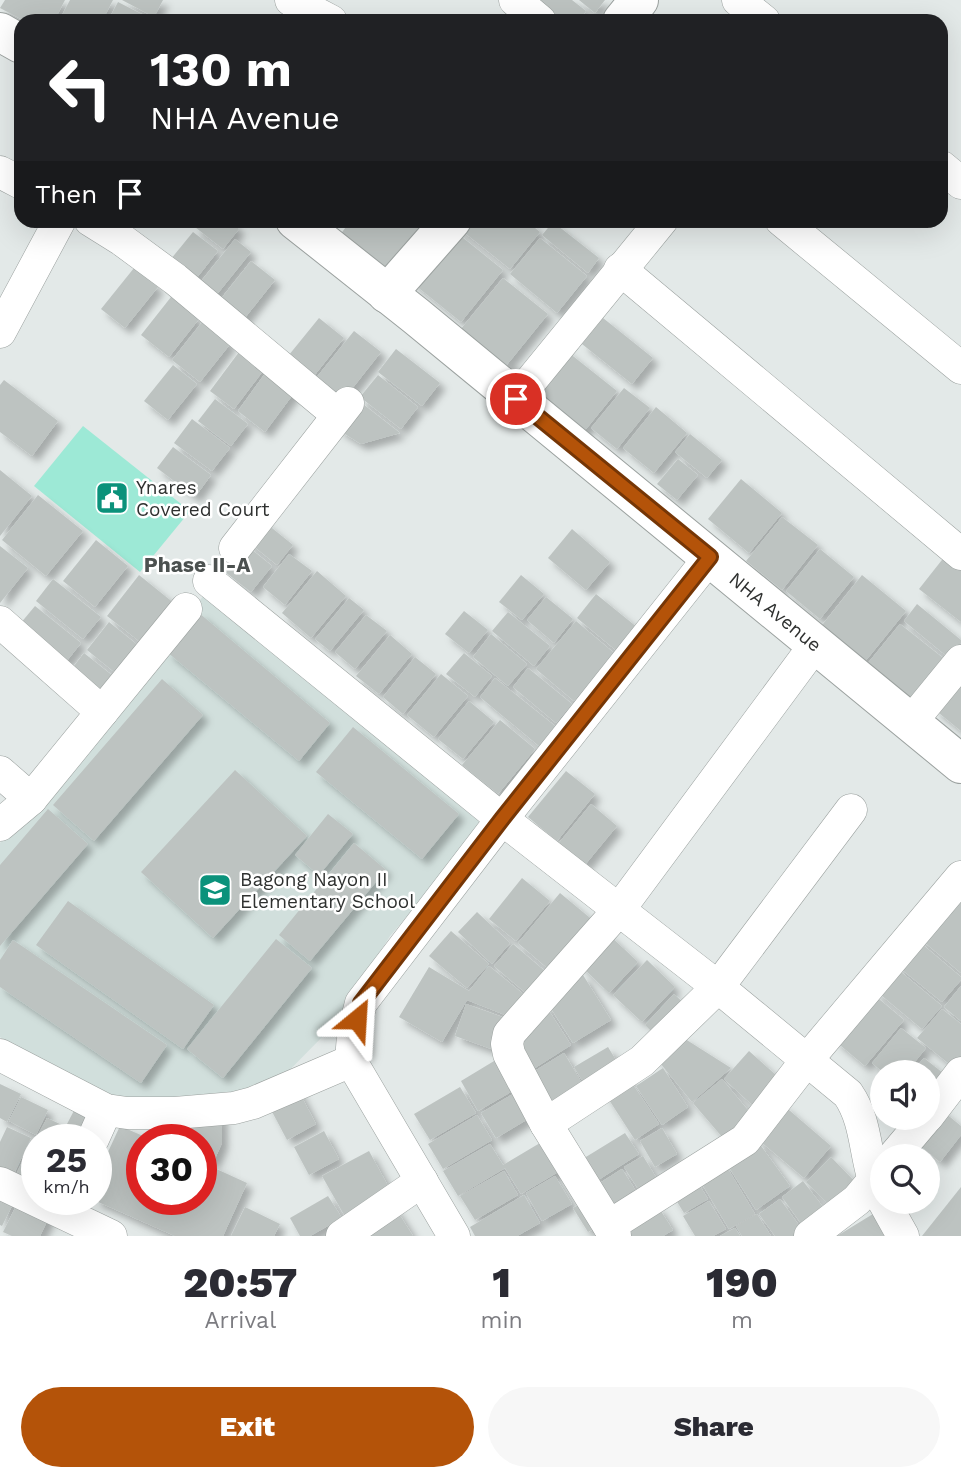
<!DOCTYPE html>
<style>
body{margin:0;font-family:"Work Sans",sans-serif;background:#f7f7f7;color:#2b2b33;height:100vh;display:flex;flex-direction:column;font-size:26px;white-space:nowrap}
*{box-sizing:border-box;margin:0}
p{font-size:23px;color:#7c7c81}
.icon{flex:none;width:38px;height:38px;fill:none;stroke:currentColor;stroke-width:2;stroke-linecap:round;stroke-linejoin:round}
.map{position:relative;height:1236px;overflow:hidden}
.drawer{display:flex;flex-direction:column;background:#fff;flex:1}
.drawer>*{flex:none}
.top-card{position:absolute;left:14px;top:14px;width:934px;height:214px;border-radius:21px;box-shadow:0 7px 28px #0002;background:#202124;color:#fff;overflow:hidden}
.fabs{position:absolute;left:870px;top:1060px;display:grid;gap:14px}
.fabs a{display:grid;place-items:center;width:70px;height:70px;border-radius:50%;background:#fff;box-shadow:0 7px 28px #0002;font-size:35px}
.speed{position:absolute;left:21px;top:1124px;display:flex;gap:14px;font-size:35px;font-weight:700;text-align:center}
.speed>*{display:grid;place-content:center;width:91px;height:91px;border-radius:50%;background:#fff;box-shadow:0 7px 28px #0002;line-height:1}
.speed small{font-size:18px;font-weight:400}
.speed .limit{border:10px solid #d22;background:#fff;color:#111}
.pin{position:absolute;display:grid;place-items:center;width:60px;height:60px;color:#fff;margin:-30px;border:4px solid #fff;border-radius:50%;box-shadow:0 2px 7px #0007}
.me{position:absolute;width:77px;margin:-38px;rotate:27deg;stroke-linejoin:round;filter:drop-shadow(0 0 5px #0008)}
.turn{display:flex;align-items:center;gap:24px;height:147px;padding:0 21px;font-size:32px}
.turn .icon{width:91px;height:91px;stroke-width:2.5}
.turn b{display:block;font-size:49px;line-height:60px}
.then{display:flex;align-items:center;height:66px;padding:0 21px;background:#0003;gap:14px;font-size:26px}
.eta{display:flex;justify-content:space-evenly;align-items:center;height:119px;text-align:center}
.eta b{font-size:42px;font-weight:800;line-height:49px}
.primary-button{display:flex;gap:14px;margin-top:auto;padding:14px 21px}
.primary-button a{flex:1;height:80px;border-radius:42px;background:#b45309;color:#fff;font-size:28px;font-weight:800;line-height:80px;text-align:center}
.primary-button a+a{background:#f7f7f7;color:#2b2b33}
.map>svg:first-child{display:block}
.built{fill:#d1dfdc}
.green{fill:#9de9d6}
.building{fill:#bdc3c1;filter:url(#shadow)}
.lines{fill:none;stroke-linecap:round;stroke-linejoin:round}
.street-casing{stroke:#9ba19f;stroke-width:33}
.secondary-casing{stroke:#9ba19f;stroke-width:40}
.street{stroke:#fff;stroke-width:32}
.secondary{stroke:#fff;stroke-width:38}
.route-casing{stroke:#753606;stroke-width:18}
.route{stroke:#b45309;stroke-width:12}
.labels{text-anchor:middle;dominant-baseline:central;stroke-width:5;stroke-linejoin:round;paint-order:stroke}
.poi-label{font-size:19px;fill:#2f3130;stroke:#fff;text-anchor:start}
.street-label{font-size:19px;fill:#2f3130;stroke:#fff}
.neighbourhood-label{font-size:21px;font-weight:bold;fill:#4c5150;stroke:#fff}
</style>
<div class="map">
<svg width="961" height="1236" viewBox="0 0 961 1236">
<defs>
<filter id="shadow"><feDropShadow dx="6" dy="6" stdDeviation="3.5" flood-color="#0004"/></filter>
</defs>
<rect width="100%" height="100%" fill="#e3e9e8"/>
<!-- built -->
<polygon class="built" points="209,589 492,818 390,936 330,1029 269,1091 114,1107 0,1037 0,843 33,806"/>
<!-- green -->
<polygon class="green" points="83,426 190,511 140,572 34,486"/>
<!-- building -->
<g class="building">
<polygon points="5,0 65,0 54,21 25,21 0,8"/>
<polygon points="70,0 113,0 102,21 59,21"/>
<polygon points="122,0 163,0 154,17"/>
<polygon points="517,0 572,0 586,11 579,21 544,21"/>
<polygon points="579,0 605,0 595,13"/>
<polygon points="118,2 155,21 108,21"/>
<polygon points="200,220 229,220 239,229 223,249 195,227"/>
<polygon points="351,220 426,220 386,271 340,235"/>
<polygon points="459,220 525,220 540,232 510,269 455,225"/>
<polygon points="553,222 599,258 588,273 542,235"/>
<polygon points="452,229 503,270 461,322 410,281"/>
<polygon points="193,232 218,251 191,285 166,265"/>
<polygon points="540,238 587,276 557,313 510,274"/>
<polygon points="235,239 251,252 210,303 194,290"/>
<polygon points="251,261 275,280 236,329 212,310"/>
<polygon points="134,268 158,287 125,328 101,309"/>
<polygon points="503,278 548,314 505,367 460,330"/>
<polygon points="171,297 199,319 169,357 141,335"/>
<polygon points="319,318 344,338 306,386 280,366"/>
<polygon points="603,318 653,358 632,384 582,344"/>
<polygon points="203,321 231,343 200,382 172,360"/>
<polygon points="354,331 381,352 336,409 308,388"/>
<polygon points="242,348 266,367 234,409 210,391"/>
<polygon points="396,349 440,383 422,406 378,372"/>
<polygon points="564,349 617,391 582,434 529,392"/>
<polygon points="173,365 197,384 168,420 144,401"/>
<polygon points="269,368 297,389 265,432 238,411"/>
<polygon points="378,375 418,407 401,429 360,397"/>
<polygon points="4,380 58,421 32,456 0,432 0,385"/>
<polygon points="624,388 650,408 617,449 591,428"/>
<polygon points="215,399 248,424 231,446 198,421"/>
<polygon points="359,401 400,433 361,444 337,429"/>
<polygon points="656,407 687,433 654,473 623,448"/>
<polygon points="192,419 230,448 212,471 174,443"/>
<polygon points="690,434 722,460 707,478 675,452"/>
<polygon points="173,447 211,475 195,497 157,468"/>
<polygon points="678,459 698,475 677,500 657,484"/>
<polygon points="0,470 32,496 0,536"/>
<polygon points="741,479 782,513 749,553 708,519"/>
<polygon points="38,495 83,531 46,576 2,540"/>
<polygon points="782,517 818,545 782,590 746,561"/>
<polygon points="262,520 293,545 277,565 246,540"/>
<polygon points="572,529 610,562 586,590 548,558"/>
<polygon points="96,540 128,566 95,607 63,581"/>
<polygon points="246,545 272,566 251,592 225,572"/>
<polygon points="0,546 28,568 0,603"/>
<polygon points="820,549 854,577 820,619 786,591"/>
<polygon points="949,551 961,561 961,622 919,589"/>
<polygon points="289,554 312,571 285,605 263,587"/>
<polygon points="317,571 346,596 311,638 282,613"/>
<polygon points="139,575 180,608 148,648 107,616"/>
<polygon points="521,575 544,594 522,620 499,602"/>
<polygon points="862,575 906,611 863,664 819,629"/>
<polygon points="53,579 101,617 83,639 36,601"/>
<polygon points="596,594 638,628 618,652 577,618"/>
<polygon points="546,597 573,619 554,643 527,620"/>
<polygon points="349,598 364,610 330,651 315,639"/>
<polygon points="917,604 961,640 961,643 949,658 904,621"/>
<polygon points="35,606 81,643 62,667 15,630"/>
<polygon points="464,611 488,630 469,653 445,634"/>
<polygon points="508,612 550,646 534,666 492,631"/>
<polygon points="199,613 330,723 299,761 167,652"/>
<polygon points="366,615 387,631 355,669 335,652"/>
<polygon points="576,621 614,653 574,701 536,669"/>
<polygon points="109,622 145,651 123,679 87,650"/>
<polygon points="900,624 943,658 911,698 868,663"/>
<polygon points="491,634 527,664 508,686 473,657"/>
<polygon points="390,635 412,654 379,694 356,676"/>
<polygon points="84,653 118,680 101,702 67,675"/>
<polygon points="464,653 492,676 475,697 446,674"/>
<polygon points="415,657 436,674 403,714 383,697"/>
<polygon points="528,668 572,704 556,723 513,687"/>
<polygon points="441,674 468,696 434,737 407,715"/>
<polygon points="961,675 961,731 934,709"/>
<polygon points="495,678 555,726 539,746 480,697"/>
<polygon points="162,679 203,715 94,841 53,805"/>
<polygon points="469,701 494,722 463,759 438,739"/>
<polygon points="500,720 535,749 498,794 462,765"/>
<polygon points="353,727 459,814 422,859 316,772"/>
<polygon points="235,770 307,836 213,938 141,872"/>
<polygon points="566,771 595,794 557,841 528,817"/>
<polygon points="591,804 617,826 584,866 558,844"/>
<polygon points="48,809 88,844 0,946 0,865"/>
<polygon points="328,814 353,834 319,875 295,855"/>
<polygon points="354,843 386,870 310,961 279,935"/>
<polygon points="522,878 550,901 516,941 489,919"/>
<polygon points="560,893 601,927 558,977 518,943"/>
<polygon points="961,897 961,973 917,936"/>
<polygon points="68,901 214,1005 183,1049 36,945"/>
<polygon points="477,912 510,943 492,964 458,932"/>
<polygon points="451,931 489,964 467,988 429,956"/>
<polygon points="607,933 638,962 609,993 578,963"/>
<polygon points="276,939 312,968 223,1078 187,1049"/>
<polygon points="916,939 961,977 961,980 942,1002 895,964"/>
<polygon points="13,940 167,1045 141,1083 0,987 0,960"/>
<polygon points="513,944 553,978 534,1000 494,966"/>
<polygon points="647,960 675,987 642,1022 613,995"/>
<polygon points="489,966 533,1002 518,1020 467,1000 442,1042 399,1017 429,967 469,991"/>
<polygon points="895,967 942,1006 922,1029 875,990"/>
<polygon points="583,975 611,1020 573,1043 545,999"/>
<polygon points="961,986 961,1021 944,1007"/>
<polygon points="674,994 690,1009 660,1040 645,1025"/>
<polygon points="873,994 904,1020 865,1066 834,1040"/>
<polygon points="544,1003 571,1045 527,1073 514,1050"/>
<polygon points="466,1004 508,1019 497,1051 455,1036"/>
<polygon points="942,1009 961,1024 961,1067 958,1071 917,1038"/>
<polygon points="901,1028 926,1048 906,1073 884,1073 872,1063"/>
<polygon points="682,1037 731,1068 692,1102 656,1058"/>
<polygon points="608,1047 622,1070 588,1090 574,1067"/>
<polygon points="749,1051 786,1084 760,1112 724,1079"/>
<polygon points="564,1053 583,1085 544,1108 525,1077"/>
<polygon points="504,1055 521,1086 478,1111 461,1081"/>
<polygon points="924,1058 948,1077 928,1101 928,1073 911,1073"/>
<polygon points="663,1068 688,1107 662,1125 636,1086"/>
<polygon points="626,1074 659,1124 635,1140 602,1089"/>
<polygon points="722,1079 757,1121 729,1145 693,1103"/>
<polygon points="0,1084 21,1094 7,1122 0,1118"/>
<polygon points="460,1087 476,1113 430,1140 414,1114"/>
<polygon points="297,1088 316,1124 287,1140 268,1104"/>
<polygon points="513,1094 528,1119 496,1138 481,1113"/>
<polygon points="21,1097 48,1110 36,1135 9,1121"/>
<polygon points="79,1101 103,1113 91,1136 67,1124"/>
<polygon points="782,1104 831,1146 804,1178 754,1136"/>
<polygon points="939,1108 961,1126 961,1135 940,1162 913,1140"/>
<polygon points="222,1114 222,1143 213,1163 201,1157 201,1139 164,1139 153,1134 163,1115"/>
<polygon points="477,1115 492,1140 443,1169 428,1144"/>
<polygon points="47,1118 64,1126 58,1139 37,1139 37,1151 31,1149"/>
<polygon points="120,1126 150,1139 142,1139 142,1199 201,1199 201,1162 247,1183 223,1236 175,1236 96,1201 96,1178"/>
<polygon points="7,1127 31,1138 11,1180 0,1175 0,1142"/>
<polygon points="67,1128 89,1139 61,1139"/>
<polygon points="662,1128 677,1154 655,1167 640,1141"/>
<polygon points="324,1131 339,1159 309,1175 294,1147"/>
<polygon points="625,1133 639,1154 595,1182 581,1160"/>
<polygon points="545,1140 563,1169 521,1194 505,1168 458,1196 443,1171 490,1144 503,1165"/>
<polygon points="759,1143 790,1186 756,1210 727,1164"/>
<polygon points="369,1151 393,1195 347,1220 322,1176"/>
<polygon points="27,1152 37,1157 37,1198 11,1185"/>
<polygon points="643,1156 662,1187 644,1198 624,1167"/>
<polygon points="831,1157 863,1190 838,1214 806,1182"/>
<polygon points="722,1159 755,1214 729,1229 696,1174"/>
<polygon points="622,1169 643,1202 613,1221 592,1188"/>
<polygon points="504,1171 518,1195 475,1220 460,1196"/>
<polygon points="555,1176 572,1204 542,1221 526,1193"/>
<polygon points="695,1178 708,1199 684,1213 671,1192"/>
<polygon points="803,1181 827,1212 805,1229 782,1197"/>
<polygon points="0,1187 17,1196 2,1226 0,1225"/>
<polygon points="961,1187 961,1236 922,1236"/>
<polygon points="524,1195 540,1223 517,1236 475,1236 470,1227"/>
<polygon points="328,1196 342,1218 310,1236 300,1236 290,1218"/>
<polygon points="780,1199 806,1235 804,1236 775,1236 759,1214"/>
<polygon points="19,1200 50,1215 40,1236 12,1236 3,1232"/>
<polygon points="588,1200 602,1224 588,1232 573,1208"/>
<polygon points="709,1201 726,1229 713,1236 695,1236 683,1216"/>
<polygon points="657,1205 673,1230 663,1236 621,1236"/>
<polygon points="394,1206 413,1236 364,1236"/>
<polygon points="245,1207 280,1224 274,1236 231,1236"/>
<polygon points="757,1214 771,1236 742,1236 736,1226"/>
<polygon points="873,1214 886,1236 837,1236"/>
<polygon points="735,1228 740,1236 720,1236"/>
</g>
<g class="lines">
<defs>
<g id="street">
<polyline points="291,0 331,21"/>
<polyline points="515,0 540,21"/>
<polyline points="738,0 764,21"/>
<polyline points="942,167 961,183"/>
<polyline points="0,172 21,183"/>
<polyline points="90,220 122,240 175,279 338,415"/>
<polyline points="781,220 961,368"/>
<polyline points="620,269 961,554"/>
<polyline points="0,332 60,220"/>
<polyline points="516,399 662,220"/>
<polyline points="235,548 348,403"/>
<path d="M209,581L502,819L718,987L848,1094C870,1126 863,1164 882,1199"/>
<polyline points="0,622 102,712"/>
<polyline points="911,722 961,661"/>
<polyline points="0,772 31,799"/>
<polyline points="0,825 31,799 186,609"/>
<polyline points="0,1055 106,1110 127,1113 175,1113 234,1108 253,1103 351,1061"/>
<polyline points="928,1116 961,1073"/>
<polyline points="546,1124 642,1061 718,987 851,810"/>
<polyline points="93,1139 106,1110"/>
<polyline points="893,1157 926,1118"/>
<polyline points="0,1183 111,1236"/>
<polyline points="884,1202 903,1236"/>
<polyline points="609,1226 745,1140 806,1061 961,877"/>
<polyline points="342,1236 422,1181"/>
<polyline points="454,1236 351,1061 353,1035 361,1003 502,819 710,557"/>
<polyline points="615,1236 546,1124 509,1054 507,1044 509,1034 618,911 815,645"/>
<polyline points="810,1236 857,1200 882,1170"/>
</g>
<g id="secondary">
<polyline points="622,21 639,0"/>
<polyline points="0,32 21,44"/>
<path id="s1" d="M295,220L416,316L961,764"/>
<polyline points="387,294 452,220"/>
</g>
</defs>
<!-- street casing -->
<use href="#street" class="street-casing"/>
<!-- secondary casing -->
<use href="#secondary" class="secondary-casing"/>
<!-- street -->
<use href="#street" class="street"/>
<!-- secondary -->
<use href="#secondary" class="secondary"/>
</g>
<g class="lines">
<defs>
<polyline id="route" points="357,1019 361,1003 502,819 710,557 516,399"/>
</defs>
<!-- route casing -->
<use href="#route" class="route-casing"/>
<!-- route -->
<use href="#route" class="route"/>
</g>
<!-- icons -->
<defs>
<symbol id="civic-square" viewBox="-11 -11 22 22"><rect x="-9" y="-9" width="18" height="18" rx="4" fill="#0b927b" stroke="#fff"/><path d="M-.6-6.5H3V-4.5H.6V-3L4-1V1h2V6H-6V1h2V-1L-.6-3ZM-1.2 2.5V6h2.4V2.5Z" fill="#fff"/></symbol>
<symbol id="school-square" viewBox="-11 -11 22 22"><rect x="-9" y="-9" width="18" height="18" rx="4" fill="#0b927b" stroke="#fff"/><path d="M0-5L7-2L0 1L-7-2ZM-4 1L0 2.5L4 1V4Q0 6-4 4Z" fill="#fff"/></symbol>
</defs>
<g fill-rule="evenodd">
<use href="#civic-square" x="93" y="479" width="38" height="38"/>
<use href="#school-square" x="196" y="871" width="38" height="38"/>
</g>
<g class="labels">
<!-- poi labels -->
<g class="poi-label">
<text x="136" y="487">Ynares<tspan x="136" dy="22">Covered Court</tspan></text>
<text x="240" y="879">Bagong Nayon II<tspan x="240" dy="22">Elementary School</tspan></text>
</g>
<!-- street labels -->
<g class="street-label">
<text stroke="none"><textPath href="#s1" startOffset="620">NHA Avenue</textPath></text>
</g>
<!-- neighbourhood labels -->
<g class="neighbourhood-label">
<text x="197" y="564">Phase II-A</text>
</g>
</g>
</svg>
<div class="fabs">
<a><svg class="icon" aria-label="sound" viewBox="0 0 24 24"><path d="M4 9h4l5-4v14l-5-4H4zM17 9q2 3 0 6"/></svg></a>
<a><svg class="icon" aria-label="search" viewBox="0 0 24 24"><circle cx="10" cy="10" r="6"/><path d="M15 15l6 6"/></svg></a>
</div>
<div class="speed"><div>25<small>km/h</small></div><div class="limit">30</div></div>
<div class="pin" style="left:516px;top:399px;background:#d93025"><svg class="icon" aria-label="arrive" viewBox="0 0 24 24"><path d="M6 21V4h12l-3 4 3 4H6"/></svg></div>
<svg class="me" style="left:357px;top:1019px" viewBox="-20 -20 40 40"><path d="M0-17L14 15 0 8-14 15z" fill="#b45309" stroke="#fff" stroke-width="4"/></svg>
<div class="top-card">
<div class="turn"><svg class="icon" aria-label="left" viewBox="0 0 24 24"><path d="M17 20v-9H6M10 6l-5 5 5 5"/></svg><div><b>130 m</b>NHA Avenue</div></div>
<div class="then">Then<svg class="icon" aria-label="arrive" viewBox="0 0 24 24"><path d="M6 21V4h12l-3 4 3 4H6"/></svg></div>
</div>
</div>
<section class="drawer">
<div class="eta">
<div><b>20:57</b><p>Arrival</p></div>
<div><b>1</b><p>min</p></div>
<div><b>190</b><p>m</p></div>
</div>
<div class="primary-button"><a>Exit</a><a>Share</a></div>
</section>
